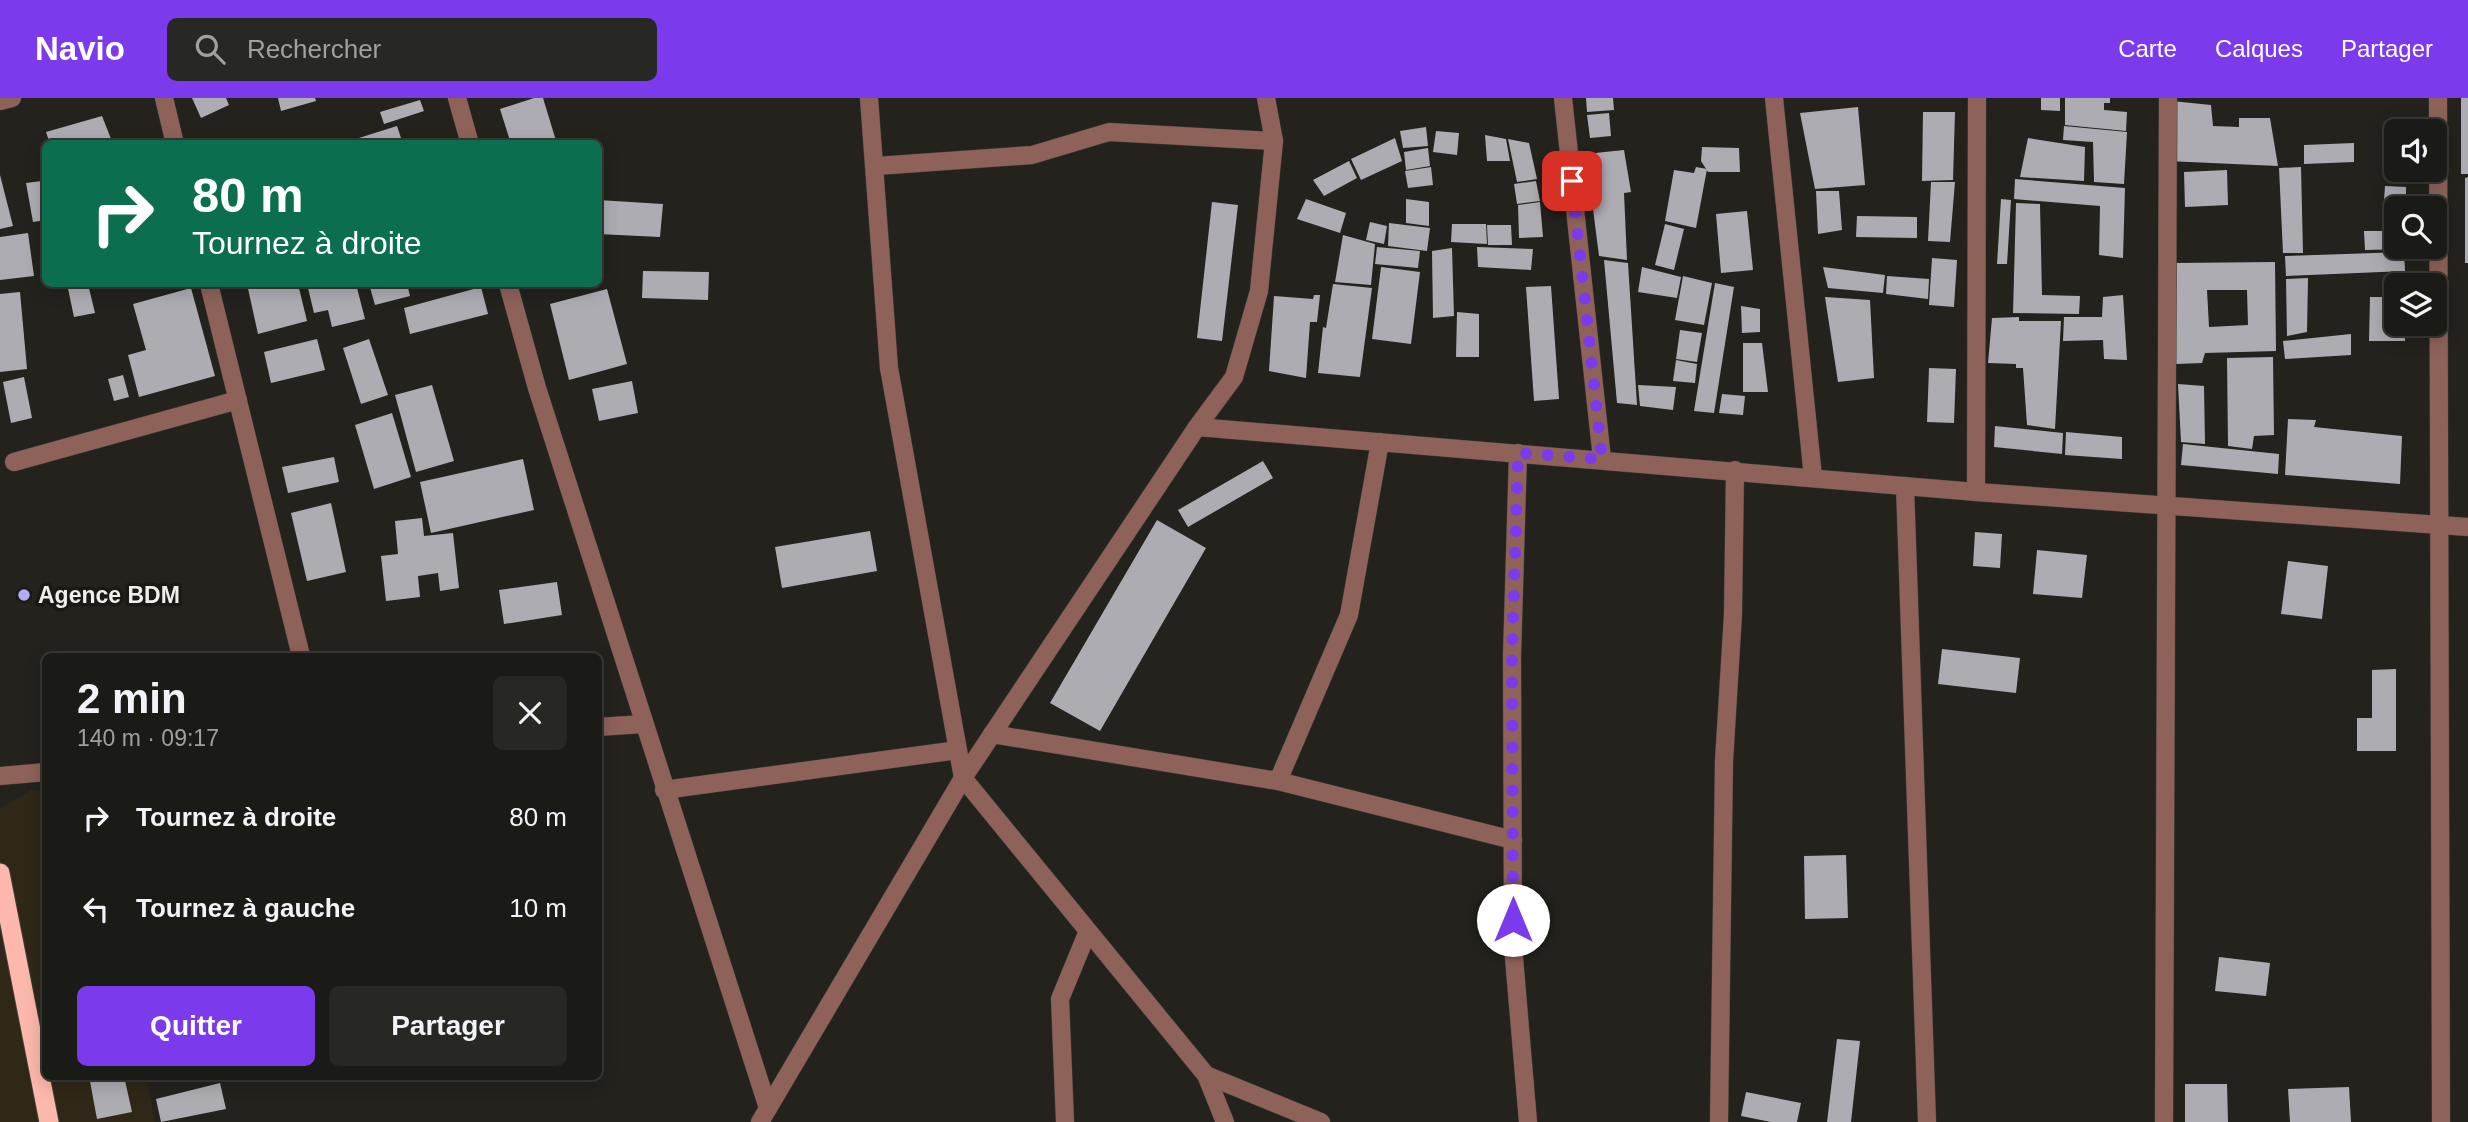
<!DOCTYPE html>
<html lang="fr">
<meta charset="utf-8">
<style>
body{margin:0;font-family:Helvetica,sans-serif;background:#272723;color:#f1f3f6;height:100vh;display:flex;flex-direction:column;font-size:26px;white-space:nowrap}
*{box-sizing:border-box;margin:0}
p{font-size:23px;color:#9fa1a1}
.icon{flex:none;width:38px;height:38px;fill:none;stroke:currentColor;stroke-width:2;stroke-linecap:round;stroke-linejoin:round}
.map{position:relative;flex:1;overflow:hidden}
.drawer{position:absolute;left:42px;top:555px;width:560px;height:427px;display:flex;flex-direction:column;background:#1a1a16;border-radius:10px;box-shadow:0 4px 18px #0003,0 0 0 2px #383835}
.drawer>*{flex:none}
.top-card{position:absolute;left:42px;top:42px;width:560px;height:147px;border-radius:10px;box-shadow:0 4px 18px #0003,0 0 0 2px #383835;background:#0b6e4f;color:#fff;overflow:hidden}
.fabs{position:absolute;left:2384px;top:21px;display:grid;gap:14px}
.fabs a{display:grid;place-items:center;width:63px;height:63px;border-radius:10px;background:#1a1a16;box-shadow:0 4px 18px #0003,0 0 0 2px #383835;font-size:35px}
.pin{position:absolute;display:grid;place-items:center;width:60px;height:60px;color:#fff;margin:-30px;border-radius:14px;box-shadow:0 4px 10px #0006}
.me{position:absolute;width:77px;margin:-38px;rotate:0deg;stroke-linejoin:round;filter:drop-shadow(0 0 5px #0008)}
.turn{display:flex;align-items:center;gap:24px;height:147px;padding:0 35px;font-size:32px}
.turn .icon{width:91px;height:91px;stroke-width:2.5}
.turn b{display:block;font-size:49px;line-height:60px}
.round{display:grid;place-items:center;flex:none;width:74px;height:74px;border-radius:10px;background:#272723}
.head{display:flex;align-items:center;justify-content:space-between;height:119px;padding:0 35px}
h1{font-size:42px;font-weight:700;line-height:52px}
.action{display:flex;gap:14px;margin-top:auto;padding:14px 35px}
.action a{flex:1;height:80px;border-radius:10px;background:#7c3aed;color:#fff;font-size:28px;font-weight:700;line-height:80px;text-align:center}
.action a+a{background:#272723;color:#f1f3f6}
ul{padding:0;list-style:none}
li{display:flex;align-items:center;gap:21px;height:91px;padding:0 35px}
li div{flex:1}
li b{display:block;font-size:26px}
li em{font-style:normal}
header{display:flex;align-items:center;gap:42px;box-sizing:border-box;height:98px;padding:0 35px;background:#7c3aed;color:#fff}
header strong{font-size:33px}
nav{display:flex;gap:38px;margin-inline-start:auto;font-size:24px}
.search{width:490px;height:63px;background:#272723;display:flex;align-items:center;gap:18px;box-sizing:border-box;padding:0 24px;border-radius:10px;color:#9fa1a1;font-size:26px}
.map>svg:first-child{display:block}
.commercial{fill:#2f2818}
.building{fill:#aeacb3;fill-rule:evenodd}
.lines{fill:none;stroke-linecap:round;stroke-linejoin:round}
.minor-casing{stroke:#403f3a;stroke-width:19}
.trunk-casing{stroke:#403f3a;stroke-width:21}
.minor{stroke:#8e6259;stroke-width:18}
.trunk{stroke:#fcb8aa;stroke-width:19}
.route{stroke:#7c3aed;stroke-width:12;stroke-dasharray:0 21.6}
.poi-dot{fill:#b5acf9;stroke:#1a1913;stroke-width:2.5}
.labels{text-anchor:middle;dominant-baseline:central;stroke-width:7;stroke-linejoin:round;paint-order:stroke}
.poi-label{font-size:23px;font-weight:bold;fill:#efeeea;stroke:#1a1913;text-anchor:start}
</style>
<header>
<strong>Navio</strong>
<div class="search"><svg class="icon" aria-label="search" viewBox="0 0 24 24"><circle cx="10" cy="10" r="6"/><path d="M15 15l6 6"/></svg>Rechercher</div>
<nav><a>Carte</a><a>Calques</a><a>Partager</a></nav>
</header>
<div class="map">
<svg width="2468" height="1024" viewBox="0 0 2468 1024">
<rect width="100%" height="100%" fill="#23221d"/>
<!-- commercial -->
<polygon class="commercial" points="31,692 45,694 46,978 146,978 155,1024 0,1024 0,711"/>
<!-- building -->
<g class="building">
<polygon points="192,0 226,0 229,7 201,20"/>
<polygon points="278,0 315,0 316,3 281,13"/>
<polygon points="534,0 543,0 557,46 511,46 500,11"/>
<polygon points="1586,0 1613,0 1614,12 1587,14"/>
<polygon points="2041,0 2060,0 2060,13 2041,12"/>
<polygon points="2065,0 2110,0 2110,5 2104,5 2104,12 2127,14 2126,33 2065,27"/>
<rect x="2461" y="0" width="7" height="76"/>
<polygon points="420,2 424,13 384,26 380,14"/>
<polygon points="2172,3 2211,7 2213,28 2239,29 2239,20 2270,20 2278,68 2167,63"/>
<polygon points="1858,9 1865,87 1815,91 1800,15"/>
<polygon points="1923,14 1955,14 1953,82 1922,83"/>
<polygon points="1609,15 1611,38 1590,40 1587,17"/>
<polygon points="102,18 113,46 50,46 46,34"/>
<polygon points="397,28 403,46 343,46 343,45"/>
<polygon points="2064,28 2127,34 2124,86 2094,84 2093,44 2063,42"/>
<polygon points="1426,29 1428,48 1403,50 1400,33"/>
<polygon points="1436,33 1459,35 1457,57 1433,54"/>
<polygon points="1485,37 1506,41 1510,63 1487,63"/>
<polygon points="1395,40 1402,63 1361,82 1351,61"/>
<polygon points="2028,40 2085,49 2084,83 2020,79"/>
<polygon points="1508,41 1529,45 1537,81 1517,84"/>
<polygon points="2354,45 2354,64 2304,66 2304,47"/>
<polygon points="1702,49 1739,50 1740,74 1708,74 1701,63"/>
<polygon points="1428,50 1430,68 1406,72 1404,54"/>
<polygon points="1624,52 1631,94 1624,95 1627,162 1599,158 1586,56"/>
<polygon points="1349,63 1357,80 1324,98 1313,82"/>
<polygon points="1431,69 1433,87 1408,90 1405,73"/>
<polygon points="1696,69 1707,71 1696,130 1665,123 1674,72 1694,75"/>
<polygon points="2301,69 2303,155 2283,155 2279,70"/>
<polygon points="2227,72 2228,107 2185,109 2184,74"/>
<polygon points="0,77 13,128 0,131"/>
<polygon points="2468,79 2468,165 2465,165 2465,80"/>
<polygon points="2015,81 2125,90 2123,160 2099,157 2100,108 2014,101"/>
<polygon points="42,83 46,122 33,124 26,85"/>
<polygon points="1536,83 1540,103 1517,106 1514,86"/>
<polygon points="1931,84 1955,84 1950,144 1928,143"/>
<polygon points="2385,88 2406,89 2406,110 2396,110 2396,149 2406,151 2365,152 2364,133 2382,133"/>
<polygon points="1816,93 1839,93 1842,132 1818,136"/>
<polygon points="1306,101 1346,115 1340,135 1297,121"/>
<polygon points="1406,101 1429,104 1429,128 1406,125"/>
<polygon points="2001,101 2011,102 2007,166 1997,166"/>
<polygon points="598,102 663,106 660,139 598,136"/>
<polygon points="1212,104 1238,107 1222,243 1197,240"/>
<polygon points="1540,104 1543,139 1519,140 1518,107"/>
<polygon points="2016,105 2040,106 2042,197 2080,198 2079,216 2013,215"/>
<polygon points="1747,113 1753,172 1721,175 1716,116"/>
<polygon points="1857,118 1917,119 1917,140 1856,139"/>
<polygon points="1370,124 1387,128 1384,146 1366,142"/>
<polygon points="1389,125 1430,130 1427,153 1388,148"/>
<polygon points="1452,126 1486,126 1487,146 1451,144"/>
<polygon points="1665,126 1684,131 1674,172 1655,167"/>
<polygon points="1487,127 1511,127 1512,147 1488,147"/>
<polygon points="28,135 34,178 0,182 0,139"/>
<polygon points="1343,137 1375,146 1371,187 1335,184"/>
<polygon points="1377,149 1420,153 1418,170 1375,166"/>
<polygon points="1477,149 1533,151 1531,172 1478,169"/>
<polygon points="1452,150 1454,218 1433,220 1432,153"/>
<polygon points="2404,154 2405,173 2286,178 2285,158"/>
<polygon points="1932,160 1957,162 1954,209 1929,207"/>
<polygon points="1604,162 1628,165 1637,307 1617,305"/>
<path d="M2275,164L2276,253L2205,255L2202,265L2176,266L2175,165ZM2207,192H2247L2248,227L2209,229Z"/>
<polygon points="1381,169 1420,174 1411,246 1372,241"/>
<polygon points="1642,169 1681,179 1677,200 1638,194"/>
<polygon points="1823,169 1885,177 1883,195 1828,190"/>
<polygon points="643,173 709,174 708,202 642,200"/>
<polygon points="1683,178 1712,185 1704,227 1675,222"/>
<polygon points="1887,178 1929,181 1928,201 1886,196"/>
<polygon points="2308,180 2307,234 2287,238 2286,181"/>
<polygon points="1715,185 1734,189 1714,315 1694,313"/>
<polygon points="67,186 88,186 95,215 74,219"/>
<polygon points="247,186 298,186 307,223 258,236"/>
<polygon points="307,186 356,186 365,221 332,229 328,212 314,215"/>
<polygon points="369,186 407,186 410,198 375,207"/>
<polygon points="1333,186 1372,190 1360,279 1318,275 1323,229 1326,230"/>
<polygon points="1551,188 1559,301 1534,303 1526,189"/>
<polygon points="481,189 488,216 410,236 404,210"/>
<polygon points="191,190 215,278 139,299 128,257 146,252 133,206"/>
<polygon points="607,191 627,266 569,282 550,206"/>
<polygon points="20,194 27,271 0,274 0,196"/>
<polygon points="1314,197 1320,197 1317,224 1310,224 1306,280 1269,273 1274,198 1313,201"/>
<polygon points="2123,197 2127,262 2104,261 2103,242 2063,243 2064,219 2102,219 2103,199"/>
<polygon points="1825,199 1870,202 1874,280 1838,284"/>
<polygon points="2370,199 2396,199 2396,226 2405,226 2405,243 2369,243"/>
<polygon points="1741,208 1760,211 1760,234 1742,235"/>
<polygon points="1457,214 1479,216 1479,259 1456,259"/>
<polygon points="2019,219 2019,223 2061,223 2055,331 2027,327 2023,270 2016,270 2016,266 1988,265 1992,220"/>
<polygon points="1680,232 1702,235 1697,264 1676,261"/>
<polygon points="2351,236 2351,257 2285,261 2283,243"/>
<polygon points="317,241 325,272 271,285 264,254"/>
<polygon points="369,241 388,297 361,306 343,250"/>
<polygon points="1743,245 1762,245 1768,294 1743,294"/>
<polygon points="2273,259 2274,337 2254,338 2252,351 2228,348 2227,260"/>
<polygon points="1676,262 1697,266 1695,285 1673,283"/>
<polygon points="1929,270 1956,271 1954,325 1927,324"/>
<polygon points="123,277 129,299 114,303 108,281"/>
<polygon points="24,279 32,320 11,325 3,284"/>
<polygon points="632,283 638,315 599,323 592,291"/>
<polygon points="2178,286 2204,288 2205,346 2181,344"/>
<polygon points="432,287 454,363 416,374 395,297"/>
<polygon points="1638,287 1676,289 1673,312 1640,308"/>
<polygon points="1722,296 1745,298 1743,317 1719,315"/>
<polygon points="392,315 411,379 374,391 355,327"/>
<polygon points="2288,321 2316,322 2314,329 2402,338 2400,386 2285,377"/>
<polygon points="1995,328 2063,335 2062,356 1994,349"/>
<polygon points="2066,334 2122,339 2122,361 2065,357"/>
<polygon points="2183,346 2279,356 2278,376 2181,367"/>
<polygon points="334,359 339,384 288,395 282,369"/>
<polygon points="523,361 534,412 431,435 420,384"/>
<polygon points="1263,363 1273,380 1188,429 1178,412"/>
<polygon points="331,405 346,474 307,483 291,415"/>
<polygon points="422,420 424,438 453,435 459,490 440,493 438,475 418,478 420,499 386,503 381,458 398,456 395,423"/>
<polygon points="1157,422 1206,450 1100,633 1050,605"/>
<polygon points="870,433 877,473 782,490 775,449"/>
<polygon points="1975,434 2002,436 2000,470 1973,468"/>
<polygon points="2037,452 2087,457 2082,500 2033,496"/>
<polygon points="2288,463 2328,468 2322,521 2281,516"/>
<polygon points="557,484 562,517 504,526 499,492"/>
<polygon points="1942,551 2020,560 2016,595 1938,586"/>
<polygon points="2396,571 2396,653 2357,653 2357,620 2372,620 2372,572"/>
<polygon points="1846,757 1848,820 1805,821 1804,758"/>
<polygon points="2219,859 2270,865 2266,898 2215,893"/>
<polygon points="1837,941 1860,943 1851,1024 1827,1024"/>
<polygon points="89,978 124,978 132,1014 97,1021"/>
<polygon points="220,985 226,1011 161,1024 156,1001"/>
<polygon points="2185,986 2227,986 2228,1024 2185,1024"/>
<polygon points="2349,989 2351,1024 2290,1024 2288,991"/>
<polygon points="1746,994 1801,1005 1797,1024 1771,1024 1741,1018"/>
</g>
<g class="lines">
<defs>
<g id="minor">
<polyline points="164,0 175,46"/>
<polyline points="457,0 470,46"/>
<polyline points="869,0 889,270 963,680 1206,977 1225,1024"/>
<polyline points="1563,0 1602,361"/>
<polyline points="1774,0 1813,379"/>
<polyline points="2438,0 2441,1024"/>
<polyline points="0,3 12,0"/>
<polyline points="876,68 1032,57 1109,34 1274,43"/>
<polyline points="209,186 301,558"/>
<polyline points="508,186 537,290 768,1010"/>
<polyline points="1197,329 1976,394 2468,429"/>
<polyline points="1518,355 1512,558 1513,848 1528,1024"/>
<polyline points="14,364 238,302"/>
<polyline points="1905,388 1927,1024"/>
<polyline points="1976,394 1977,0"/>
<polyline points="598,629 643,626"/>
<polyline points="992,636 1278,683 1513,742"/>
<polyline points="0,678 46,674"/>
<polyline points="1278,683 1349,517 1380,344"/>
<polyline points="664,692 958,652"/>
<polyline points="1206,977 1321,1024"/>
<polyline points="760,1024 963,680 1197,329 1234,279 1259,193 1274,43 1266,0"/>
<polyline points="1065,1024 1060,901 1088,833"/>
<polyline points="1719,1024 1724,663 1733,516 1735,372"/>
<polyline points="2164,1024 2168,0"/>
</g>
<polyline id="trunk" points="0,775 49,1024"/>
</defs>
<!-- minor casing -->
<use href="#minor" class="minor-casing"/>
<!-- trunk casing -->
<use href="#trunk" class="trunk-casing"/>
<!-- minor -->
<use href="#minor" class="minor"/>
<!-- trunk -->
<use href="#trunk" class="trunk"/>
</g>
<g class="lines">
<!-- route -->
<polyline class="route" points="1513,822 1512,558 1518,355 1602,361 1572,83"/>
</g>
<!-- markers -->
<circle class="poi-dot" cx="24" cy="497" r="7"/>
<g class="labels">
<!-- poi labels -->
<g class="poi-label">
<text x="38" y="497">Agence BDM</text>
</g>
</g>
</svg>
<div class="fabs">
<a><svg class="icon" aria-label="sound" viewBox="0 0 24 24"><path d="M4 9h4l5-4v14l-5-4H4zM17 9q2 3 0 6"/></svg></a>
<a><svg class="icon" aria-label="search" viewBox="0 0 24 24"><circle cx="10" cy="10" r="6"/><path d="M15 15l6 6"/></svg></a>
<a><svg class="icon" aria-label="layers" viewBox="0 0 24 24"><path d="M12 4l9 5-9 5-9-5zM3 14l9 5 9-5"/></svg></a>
</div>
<div class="pin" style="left:1572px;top:83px;background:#d93025"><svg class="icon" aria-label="arrive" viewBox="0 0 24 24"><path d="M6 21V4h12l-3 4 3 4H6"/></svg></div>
<svg class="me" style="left:1513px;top:822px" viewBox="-20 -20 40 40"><circle r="19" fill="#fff"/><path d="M0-13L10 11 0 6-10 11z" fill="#7c3aed"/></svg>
<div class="top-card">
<div class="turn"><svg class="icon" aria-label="right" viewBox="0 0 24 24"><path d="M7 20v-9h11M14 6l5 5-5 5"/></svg><div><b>80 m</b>Tournez à droite</div></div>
</div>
<section class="drawer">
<div class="head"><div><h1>2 min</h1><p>140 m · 09:17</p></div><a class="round"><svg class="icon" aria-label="close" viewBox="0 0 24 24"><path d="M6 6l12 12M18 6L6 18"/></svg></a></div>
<ul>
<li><svg class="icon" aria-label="right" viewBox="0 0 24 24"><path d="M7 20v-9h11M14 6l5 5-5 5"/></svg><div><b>Tournez à droite</b></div><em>80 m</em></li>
<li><svg class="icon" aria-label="left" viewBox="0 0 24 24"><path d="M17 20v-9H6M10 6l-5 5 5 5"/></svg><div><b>Tournez à gauche</b></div><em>10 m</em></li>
</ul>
<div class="action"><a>Quitter</a><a>Partager</a></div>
</section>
</div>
